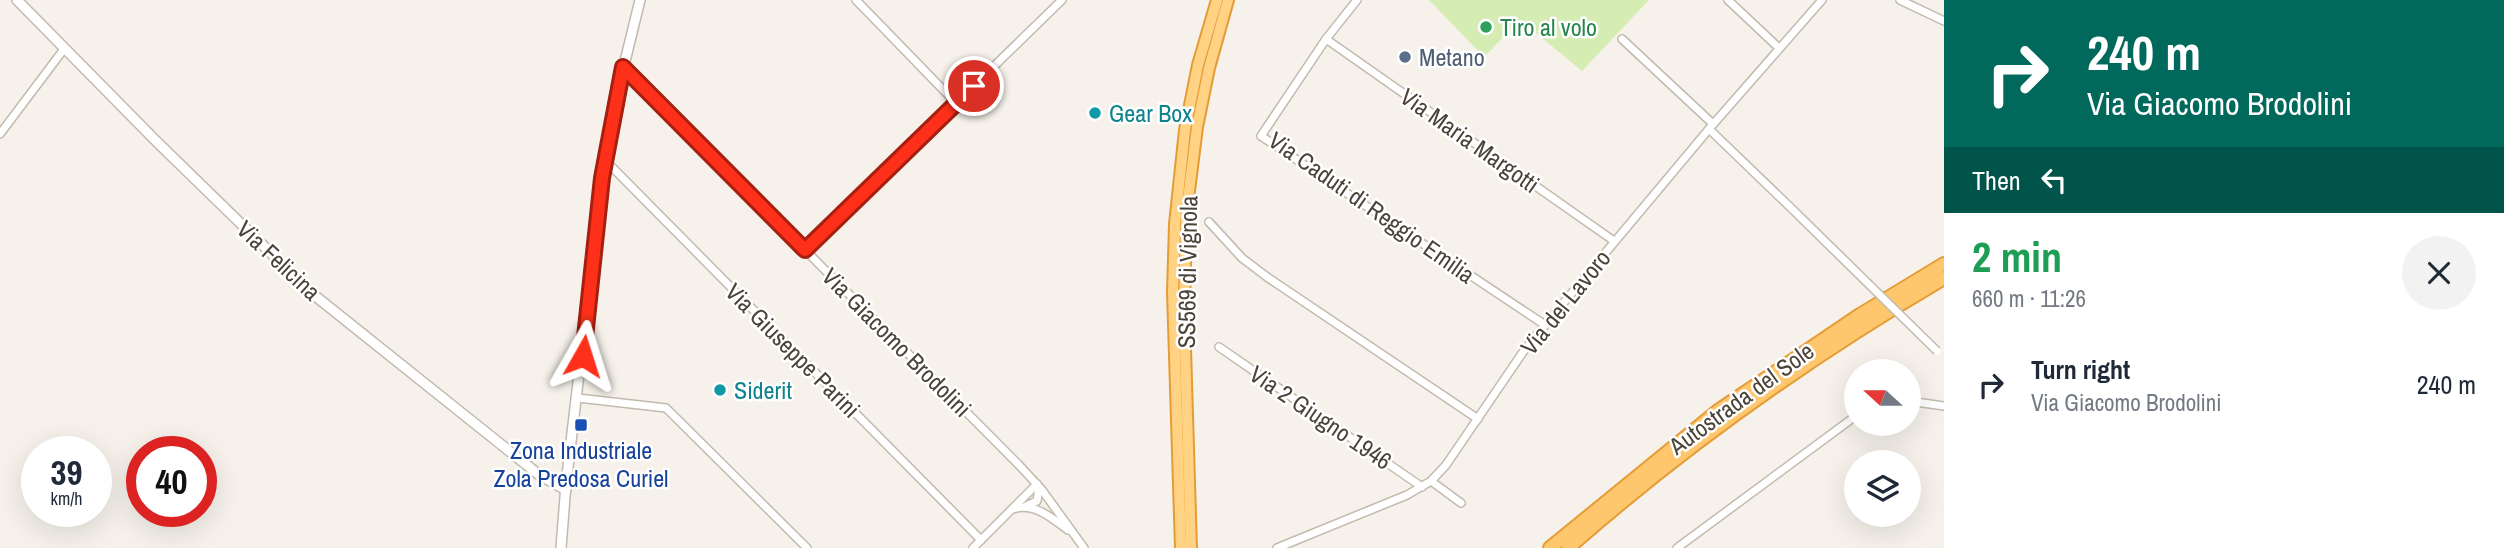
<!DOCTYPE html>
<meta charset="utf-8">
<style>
body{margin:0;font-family:"Archivo Narrow",sans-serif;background:#f2f2f3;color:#1f2937;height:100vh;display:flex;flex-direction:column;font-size:26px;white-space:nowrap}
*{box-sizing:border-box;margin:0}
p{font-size:23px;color:#747a83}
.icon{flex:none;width:38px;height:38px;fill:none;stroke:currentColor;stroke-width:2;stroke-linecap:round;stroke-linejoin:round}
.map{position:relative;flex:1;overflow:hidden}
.details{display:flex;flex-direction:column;background:#fff;width:560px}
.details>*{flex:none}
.banner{background:#00695c;color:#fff;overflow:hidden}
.needle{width:46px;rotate:291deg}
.fabs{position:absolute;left:1844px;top:359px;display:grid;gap:14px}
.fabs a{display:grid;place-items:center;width:77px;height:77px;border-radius:50%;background:#fff;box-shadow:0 7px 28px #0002;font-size:35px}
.speed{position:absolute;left:21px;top:436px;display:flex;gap:14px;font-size:35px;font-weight:700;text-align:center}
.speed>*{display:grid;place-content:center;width:91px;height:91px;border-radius:50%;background:#fff;box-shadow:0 7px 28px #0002;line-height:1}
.speed small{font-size:18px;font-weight:400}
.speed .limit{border:10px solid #d22;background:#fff;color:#111}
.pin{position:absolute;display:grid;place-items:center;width:60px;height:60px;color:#fff;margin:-30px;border:4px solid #fff;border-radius:50%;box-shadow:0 2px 7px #0007}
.me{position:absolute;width:77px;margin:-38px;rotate:6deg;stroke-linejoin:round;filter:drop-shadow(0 0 5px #0008)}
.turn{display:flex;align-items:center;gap:24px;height:147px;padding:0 28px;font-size:32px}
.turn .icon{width:91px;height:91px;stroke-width:2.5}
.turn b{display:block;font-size:49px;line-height:60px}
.then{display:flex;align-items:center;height:66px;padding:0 28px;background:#0003;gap:14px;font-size:26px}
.round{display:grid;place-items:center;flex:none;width:74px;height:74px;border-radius:37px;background:#f2f2f3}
.overview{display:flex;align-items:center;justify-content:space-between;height:119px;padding:0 28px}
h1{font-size:42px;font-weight:800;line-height:52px;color:#1e9e55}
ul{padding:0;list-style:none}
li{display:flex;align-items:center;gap:21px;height:105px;padding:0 28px}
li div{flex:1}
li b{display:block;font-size:26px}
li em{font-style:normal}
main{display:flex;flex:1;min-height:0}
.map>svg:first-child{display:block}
.green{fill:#d5ecb3}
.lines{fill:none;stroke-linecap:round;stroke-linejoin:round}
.minor-casing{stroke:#c2baad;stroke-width:10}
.tertiary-casing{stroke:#c2baad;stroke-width:12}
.trunk-casing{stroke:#e59c36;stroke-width:14}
.motorway-casing{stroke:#e59c36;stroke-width:16}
.minor{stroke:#fff;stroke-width:7}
.tertiary{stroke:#fff;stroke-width:9}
.trunk{stroke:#ffd284;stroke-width:10}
.motorway{stroke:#ffc76d;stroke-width:12}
.minor-bridge-casing{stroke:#c2baad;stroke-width:10;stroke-linecap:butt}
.minor-bridge{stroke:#fff;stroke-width:7}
.route-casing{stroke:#a61f10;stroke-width:18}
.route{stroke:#ff3019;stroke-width:12}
.leisure-dot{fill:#2e9e5b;stroke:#fff;stroke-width:2.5}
.service-dot{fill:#5c6f8a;stroke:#fff;stroke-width:2.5}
.culture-dot{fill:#0f9aa8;stroke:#fff;stroke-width:2.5}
.transit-dot{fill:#1a4fb4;stroke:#fff;stroke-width:2.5}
.labels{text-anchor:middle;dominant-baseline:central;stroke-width:5;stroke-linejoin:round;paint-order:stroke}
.leisure-label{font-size:24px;fill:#27864d;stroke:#fff;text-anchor:start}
.service-label{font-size:24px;fill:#4e5e75;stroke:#fff;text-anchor:start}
.culture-label{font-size:24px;fill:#0d838f;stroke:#fff;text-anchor:start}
.street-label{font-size:24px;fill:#4b4338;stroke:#fff}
.transit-label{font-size:24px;fill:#164399;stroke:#fff}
</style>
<main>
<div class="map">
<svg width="1944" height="548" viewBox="0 0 1944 548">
<rect width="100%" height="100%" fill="#f6f2eb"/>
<!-- green -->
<polygon class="green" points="1429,0 1649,0 1582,71 1520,20 1484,57"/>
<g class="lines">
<defs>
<g id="minor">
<polyline points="856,0 956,103"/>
<polyline points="1357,0 1326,39 1261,136 1545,325"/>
<polyline points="1728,0 1779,48"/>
<polyline points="1900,0 1944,21"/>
<polyline points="1326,39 1614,241"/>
<polyline points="1622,39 1713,124"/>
<polyline points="623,67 1019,465 1042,490 1084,548"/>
<polyline points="1709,129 1788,205"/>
<polyline points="0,134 64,49"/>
<polyline points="605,160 981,540"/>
<polyline points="1209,222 1242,258 1267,277 1478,419"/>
<polyline points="805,250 1062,0"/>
<polyline points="1219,347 1422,487"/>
<polyline points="578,398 666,408 807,548"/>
<polyline points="1909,401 1944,406"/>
<polyline points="1431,481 1461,503"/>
<polyline points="1026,506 1037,501 1039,488"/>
<path d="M1013,509C1034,502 1052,518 1068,530"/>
<polyline points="973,548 1037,484"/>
<polyline points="1277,548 1407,495 1431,481 1446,465 1523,352 1545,325 1709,129 1822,0"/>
<polyline points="1677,548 1857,415"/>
</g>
<g id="tertiary">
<polyline points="17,0 156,141 314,295 538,474 566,490"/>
<polyline points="561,548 566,484 602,179 618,90 640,0"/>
</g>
<g id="trunk">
<polyline points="1181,548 1173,292 1175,224 1185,130 1198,65 1217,0"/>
<polyline points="1191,548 1184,315 1186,215 1197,127 1209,68 1228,0"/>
</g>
<g id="motorway">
<polyline points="1550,548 1718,411 1860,315 1944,264"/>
<path d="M1568,548C1684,446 1811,356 1944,278"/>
</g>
</defs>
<!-- minor casing -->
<use href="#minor" class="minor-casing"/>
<!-- tertiary casing -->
<use href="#tertiary" class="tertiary-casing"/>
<!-- trunk casing -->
<use href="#trunk" class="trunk-casing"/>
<!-- motorway casing -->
<use href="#motorway" class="motorway-casing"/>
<!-- minor -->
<use href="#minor" class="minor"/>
<!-- tertiary -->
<use href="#tertiary" class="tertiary"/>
<!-- trunk -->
<use href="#trunk" class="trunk"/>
<!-- motorway -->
<use href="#motorway" class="motorway"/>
<defs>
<polyline id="minor-bridge" points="1788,205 1937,351"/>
</defs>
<!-- minor-bridge casing -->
<use href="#minor-bridge" class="minor-bridge-casing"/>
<!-- minor-bridge -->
<use href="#minor-bridge" class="minor-bridge"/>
</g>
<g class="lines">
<defs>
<polyline id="route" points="583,356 602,178 623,67 805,250 974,86"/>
</defs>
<!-- route casing -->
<use href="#route" class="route-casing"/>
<!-- route -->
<use href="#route" class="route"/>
</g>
<!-- markers -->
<circle class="leisure-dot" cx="1486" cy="27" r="7"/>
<circle class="service-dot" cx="1405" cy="57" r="7"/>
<g class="culture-dot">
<circle cx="1095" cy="113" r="7"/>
<circle cx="720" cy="390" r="7"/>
</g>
<rect class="transit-dot" x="574" y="418" width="14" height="14" rx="3.5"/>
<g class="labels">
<!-- leisure labels -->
<g class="leisure-label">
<text x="1500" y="27">Tiro al volo</text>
</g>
<!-- service labels -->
<g class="service-label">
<text x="1419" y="57">Metano</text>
</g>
<!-- culture labels -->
<g class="culture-label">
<text x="1109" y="113">Gear Box</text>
<text x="734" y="390">Siderit</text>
</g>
<!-- street labels -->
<g class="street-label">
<text transform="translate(1470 140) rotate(35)">Via Maria Margotti</text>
<text transform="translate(1372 207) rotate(35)">Via Caduti di Reggio Emilia</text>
<text transform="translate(279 260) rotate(43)">Via Felicina</text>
<text transform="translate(1187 272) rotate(-89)">SS569 di Vignola</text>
<text transform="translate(1565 302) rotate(-51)">Via del Lavoro</text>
<text transform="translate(897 342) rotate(45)">Via Giacomo Brodolini</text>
<text transform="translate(793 350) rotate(45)">Via Giuseppe Parini</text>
<text transform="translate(1741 398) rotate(-36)">Autostrada del Sole</text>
<text transform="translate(1321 417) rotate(34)">Via 2 Giugno 1946</text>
</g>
<!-- transit labels -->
<g class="transit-label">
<text x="581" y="450">Zona Industriale<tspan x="581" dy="28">Zola Predosa Curiel</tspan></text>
</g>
</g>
</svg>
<div class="fabs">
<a><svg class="needle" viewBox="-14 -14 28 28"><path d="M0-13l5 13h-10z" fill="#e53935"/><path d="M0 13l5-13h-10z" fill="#747a83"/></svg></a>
<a><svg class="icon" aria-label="layers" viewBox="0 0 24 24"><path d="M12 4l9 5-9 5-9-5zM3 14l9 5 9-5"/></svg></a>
</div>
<div class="speed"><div>39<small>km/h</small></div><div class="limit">40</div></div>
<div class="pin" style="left:974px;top:86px;background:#d93025"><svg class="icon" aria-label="arrive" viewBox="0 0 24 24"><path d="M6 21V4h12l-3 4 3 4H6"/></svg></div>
<svg class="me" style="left:583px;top:356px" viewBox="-20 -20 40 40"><path d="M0-17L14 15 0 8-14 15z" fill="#ff3019" stroke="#fff" stroke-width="4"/></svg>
</div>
<section class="details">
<div class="banner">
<div class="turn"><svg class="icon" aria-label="right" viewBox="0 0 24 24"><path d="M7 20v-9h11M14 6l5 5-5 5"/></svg><div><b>240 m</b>Via Giacomo Brodolini</div></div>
<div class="then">Then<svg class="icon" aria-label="left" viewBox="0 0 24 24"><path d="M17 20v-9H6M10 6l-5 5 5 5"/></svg></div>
</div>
<div class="overview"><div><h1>2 min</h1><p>660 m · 11:26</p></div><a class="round"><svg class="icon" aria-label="close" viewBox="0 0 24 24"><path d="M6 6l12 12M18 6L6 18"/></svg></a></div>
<ul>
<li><svg class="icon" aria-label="right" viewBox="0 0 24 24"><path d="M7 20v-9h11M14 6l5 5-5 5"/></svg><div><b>Turn right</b><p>Via Giacomo Brodolini</p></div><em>240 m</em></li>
</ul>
</section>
</main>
